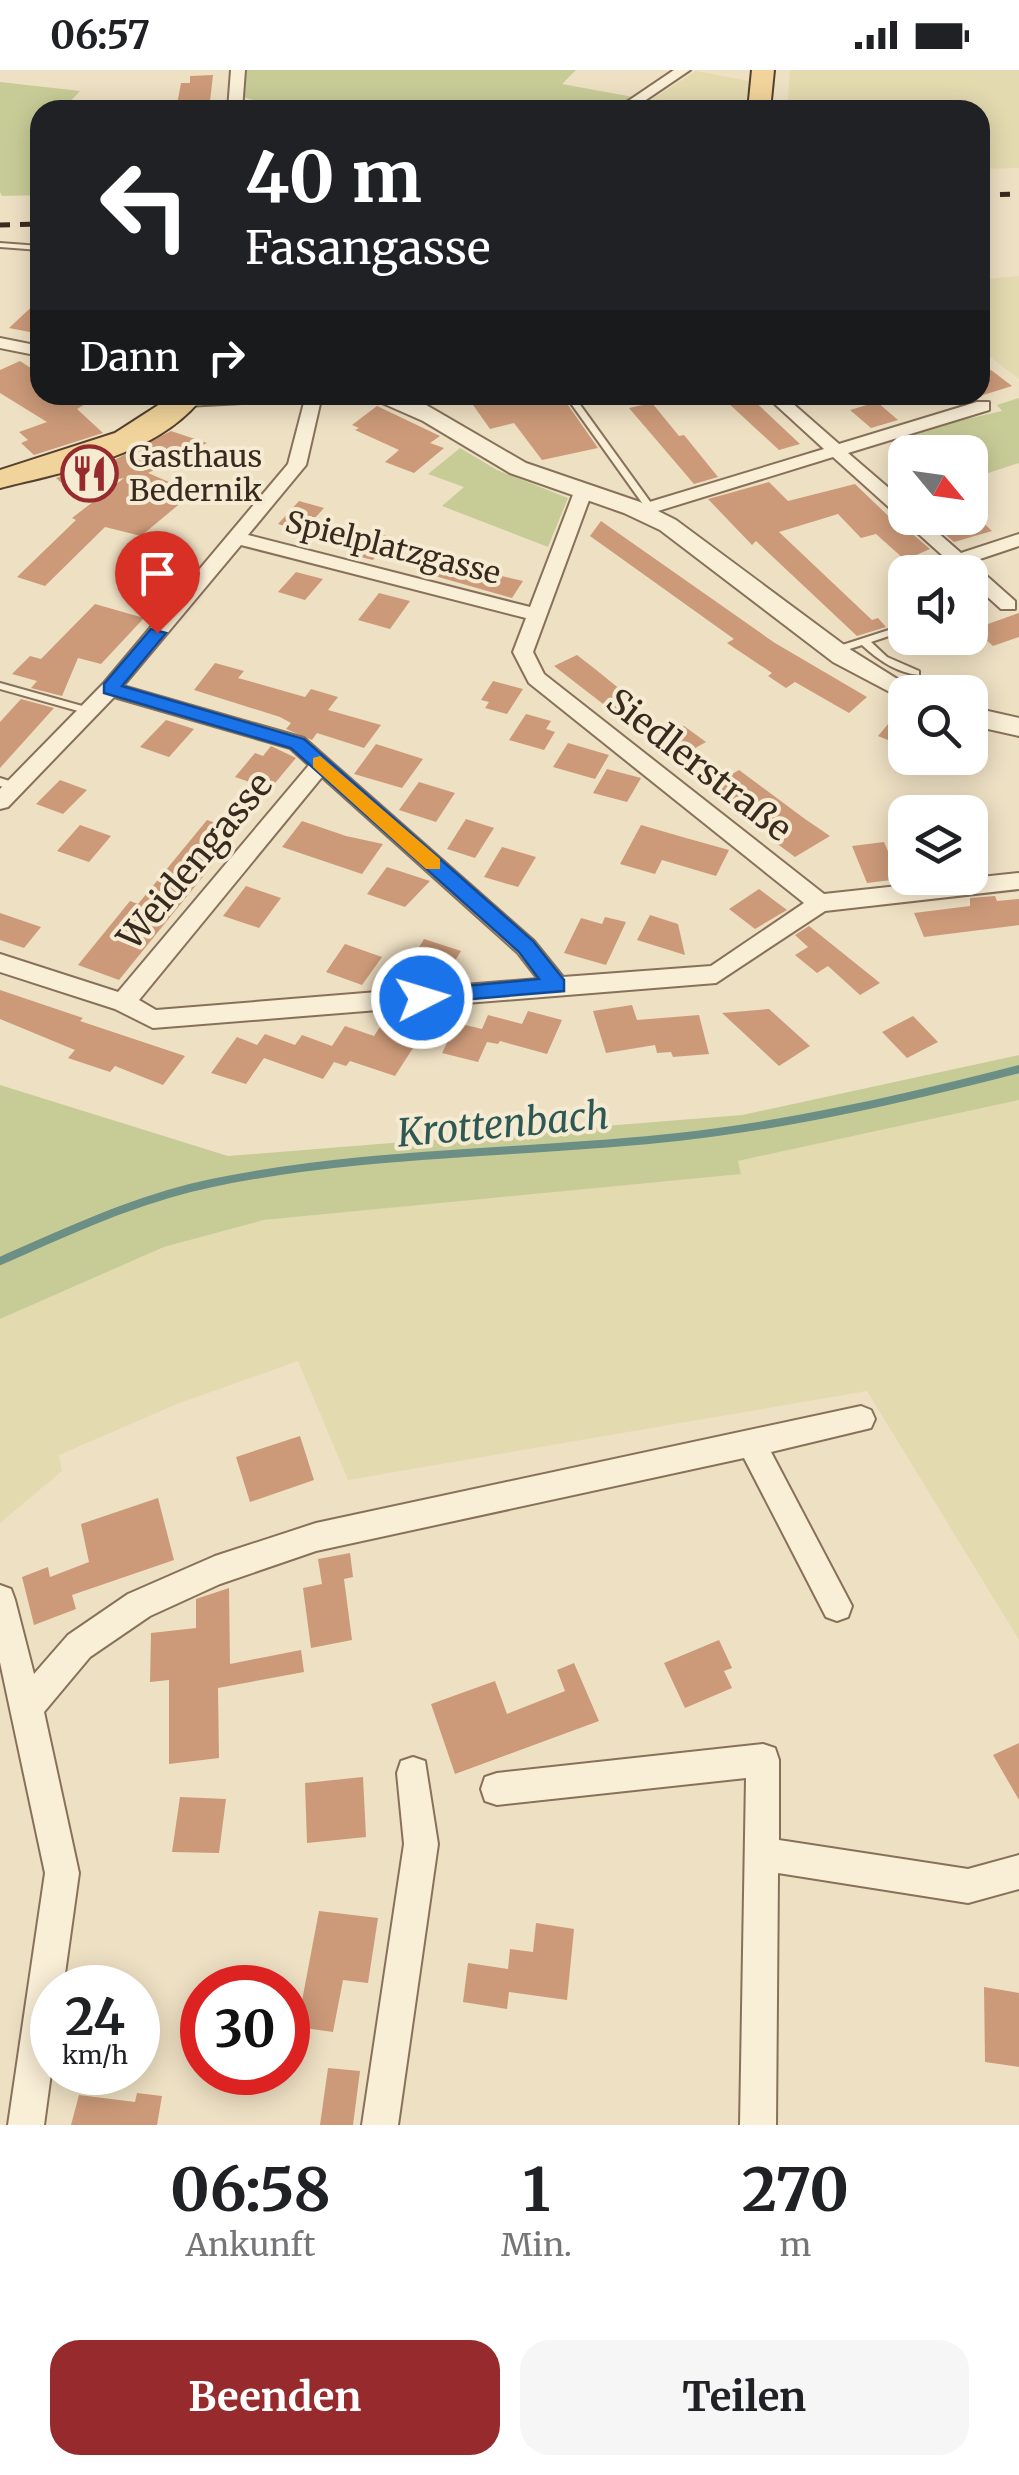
<!DOCTYPE html>
<html lang="de">
<meta charset="utf-8">
<style>
body{margin:0;font-family:Merriweather,serif;background:#f6f6f6;color:#202124;height:100vh;display:flex;flex-direction:column;font-size:38px;white-space:nowrap}
*{box-sizing:border-box;margin:0}
p{font-size:32px;color:#757577}
.icon{flex:none;width:55px;height:55px;fill:none;stroke:currentColor;stroke-width:2;stroke-linecap:round;stroke-linejoin:round}
.map{position:relative;height:2055px;overflow:hidden}
.side{display:flex;flex-direction:column;background:#fff;flex:1}
.side>*{flex:none}
.banner{position:absolute;left:30px;top:30px;width:960px;height:305px;border-radius:30px;box-shadow:0 5px 25px #0003;background:#202124;color:#fff;overflow:hidden}
.needle{width:65px;rotate:119deg}
.buttons{position:absolute;left:888px;top:365px;display:grid;gap:20px}
.buttons a{display:grid;place-items:center;width:100px;height:100px;border-radius:20px;background:#fff;box-shadow:0 5px 25px #0003;font-size:50px}
.speed{position:absolute;left:30px;top:1895px;display:flex;gap:20px;font-size:50px;font-weight:700;text-align:center}
.speed>*{display:grid;place-content:center;width:130px;height:130px;border-radius:50%;background:#fff;box-shadow:0 5px 25px #0003;line-height:1}
.speed small{font-size:25px;font-weight:400}
.speed .limit{border:15px solid #d22;background:#fff;color:#111}
.pin{position:absolute;display:grid;place-items:center;width:85px;height:85px;color:#fff;margin:-102px -42px;border-radius:50% 50% 50% 0;rotate:-45deg;box-shadow:0 0 10px #0007}
.pin .icon{rotate:45deg}
.me{position:absolute;width:110px;margin:-55px;rotate:85deg;stroke-linejoin:round;filter:drop-shadow(0 0 8px #0008)}
.turn{display:flex;align-items:center;gap:35px;height:210px;padding:0 50px;font-size:45px}
.turn .icon{width:130px;height:130px;stroke-width:2.5}
.turn b{display:block;font-size:70px;line-height:85px}
.then{display:flex;align-items:center;height:95px;padding:0 50px;background:#0003;gap:20px;font-size:38px}
.eta{display:flex;justify-content:space-evenly;align-items:center;height:170px;text-align:center}
.eta b{font-size:60px;font-weight:700;line-height:70px}
.action{display:flex;gap:20px;margin-top:auto;padding:20px 50px}
.action a{flex:1;height:115px;border-radius:30px;background:#972a2d;color:#fff;font-size:40px;font-weight:700;line-height:115px;text-align:center}
.action a+a{background:#f6f6f6;color:#202124}
.status{display:flex;justify-content:space-between;align-items:center;height:70px;padding:0 50px;background:#fff;direction:ltr}
.status svg{height:28px;fill:currentColor}
.map>svg:first-child{display:block}
.farmland{fill:#e4dab0}
.green{fill:#c7cc97}
.lines{fill:none;stroke-linecap:round;stroke-linejoin:round}
.stream{stroke:#6c8f85;stroke-width:8}
.building{fill:#cc9a79}
.service-casing{stroke:#88715a;stroke-width:4}
.minor-casing{stroke:#88715a;stroke-width:4}
.tertiary-casing{stroke:#88715a;stroke-width:4}
.primary-casing{stroke:#56402e;stroke-width:4}
.service{fill:#f9eed6;fill-rule:evenodd}
.minor{fill:#f9eed6;fill-rule:evenodd}
.tertiary{fill:#f9eed6;fill-rule:evenodd}
.primary{fill:#f1d49b;fill-rule:evenodd}
.rail{stroke:#382a1e;stroke-width:5;stroke-dasharray:10 10;stroke-linecap:butt}
.route{fill:#1a73e8;stroke:#114b97;stroke-width:2.5}
.slow{fill:#f59e0b}
.labels{text-anchor:middle;dominant-baseline:central;stroke-width:8;stroke-linejoin:round;paint-order:stroke}
.far-poi-label{font-size:30px;fill:#382a1e;stroke:#f5ead2;text-anchor:start}
.far-street-label{font-size:30px;fill:#382a1e;stroke:#f5ead2}
.street-label{font-size:35px;fill:#382a1e;stroke:#f5ead2}
.water-label{font-size:38px;font-style:italic;fill:#2d5854;stroke:#f5ead2}
</style>
<div class="status"><b>06:57</b><svg viewBox="0 0 49 12"><path d="M0 12V9h3v3zM5 12V6h3v6zM10 12V3h3v9zM15 12V0h3v12zM26 1h20v11H26zM47 4h2v5h-2z"/></svg></div>
<div class="map">
<svg width="1019" height="2055" viewBox="0 0 1019 2055">
<rect width="100%" height="100%" fill="#eee0c3"/>
<!-- farmland -->
<g class="farmland">
<polygon points="790,0 1019,0 1019,98 980,99 980,40 787,40"/>
<polygon points="696,1 749,11 746,40 636,40"/>
<polygon points="1019,206 1019,309 980,279 980,210"/>
<polygon points="1019,1030 1019,1570 867,1321 348,1410 298,1291 177,1334 59,1385 62,1401 0,1453 0,1249 164,1177 264,1150 741,1103 737,1091"/>
</g>
<!-- green -->
<g class="green">
<polygon points="245,0 576,0 562,14 633,27 613,40 287,40 243,27"/>
<polygon points="0,12 80,21 62,40 40,40 40,125 2,126 0,122"/>
<polygon points="1019,328 1019,393 970,409 970,382 924,382 902,364 1002,341 997,335"/>
<polygon points="460,378 497,400 568,428 548,477 442,436 464,417 428,404"/>
<polygon points="1019,985 1019,1030 738,1091 741,1104 264,1150 164,1177 0,1249 0,1015 228,1086 742,1045"/>
</g>
<g class="lines">
<!-- stream -->
<path class="stream" d="M0,1191C69,1161 138,1128 212,1113C366,1081 523,1084 678,1067C794,1054 906,1028 1019,999"/>
</g>
<!-- building -->
<g class="building">
<polygon points="213,5 209,40 176,40 181,13 190,13 190,6"/>
<polygon points="40,229 40,264 9,258"/>
<polygon points="20,291 40,304 40,325 100,325 77,339 103,363 34,385 21,373 28,370 19,362 47,352 0,323 0,300"/>
<polygon points="991,300 1012,316 980,326 980,303"/>
<polygon points="466,325 537,325 537,330 561,325 598,378 542,390 514,353 490,359"/>
<polygon points="748,325 800,374 779,380 726,331"/>
<polygon points="877,332 898,350 871,358 850,340"/>
<polygon points="652,333 679,366 684,365 718,407 694,414 629,338"/>
<polygon points="377,336 440,366 430,373 444,378 414,403 385,392 399,380 355,360 359,358 352,355"/>
<polygon points="171,361 207,373 148,403 169,412 159,418 183,431 141,466 105,457 45,516 17,507 76,450 72,448 124,408 68,419 56,408 112,391"/>
<polygon points="769,412 788,431 855,414 905,462 909,461 930,479 905,490 876,464 861,468 838,444 779,462 872,550 878,548 886,557 857,566 756,471 752,475 708,429"/>
<polygon points="299,431 324,438 303,461 278,454"/>
<polygon points="973,443 992,461 954,472 933,454 970,448"/>
<polygon points="601,451 775,573 867,627 849,643 795,612 786,618 768,606 772,603 727,573 734,569 590,466"/>
<polygon points="370,462 391,467 373,490 352,485"/>
<polygon points="448,488 487,497 478,511 485,502 523,511 512,528 435,506"/>
<polygon points="296,502 323,509 305,530 278,522"/>
<polygon points="379,523 410,531 390,559 358,550"/>
<polygon points="95,534 144,548 101,594 78,588 62,626 31,618 37,611 12,604 30,586 41,589"/>
<polygon points="1019,543 1019,567 993,576 974,559"/>
<polygon points="577,585 595,599 637,633 616,644 554,596"/>
<polygon points="215,593 244,601 238,608 305,627 311,619 338,627 328,640 381,655 364,678 317,663 312,670 286,659 291,653 280,647 194,620"/>
<polygon points="493,611 523,619 507,644 485,638 489,632 481,630"/>
<polygon points="21,629 54,638 0,698 0,652"/>
<polygon points="905,634 905,677 878,666"/>
<polygon points="526,644 551,651 546,659 555,662 544,680 509,670"/>
<polygon points="166,650 194,659 169,687 140,677"/>
<polygon points="684,656 706,672 674,690 652,674"/>
<polygon points="568,673 609,685 595,709 553,697"/>
<polygon points="376,674 423,689 402,718 354,704"/>
<polygon points="271,676 296,688 270,719 235,707 255,683 263,686"/>
<polygon points="607,699 641,708 627,732 593,723"/>
<polygon points="739,700 805,749 830,766 795,787 772,770 785,762 741,729 732,734 710,717"/>
<polygon points="60,710 87,720 63,744 36,734"/>
<polygon points="419,712 455,723 436,752 399,740"/>
<polygon points="466,749 494,758 475,788 447,779"/>
<polygon points="207,750 240,761 119,910 78,895 130,831 138,834"/>
<polygon points="302,751 346,766 383,774 362,804 282,777"/>
<polygon points="80,755 111,766 89,792 57,781"/>
<polygon points="641,755 686,768 729,780 716,806 662,790 655,804 620,794"/>
<polygon points="884,772 900,809 867,813 852,776"/>
<polygon points="502,777 536,787 518,817 484,807"/>
<polygon points="387,797 430,811 405,837 367,824"/>
<polygon points="246,816 281,828 259,858 223,846"/>
<polygon points="759,819 787,840 755,859 729,839"/>
<polygon points="995,826 997,831 1019,829 1019,855 924,867 914,843 970,836 970,828"/>
<polygon points="0,843 41,857 24,878 0,870"/>
<polygon points="650,845 678,854 685,885 637,870"/>
<polygon points="605,847 626,852 606,895 564,883 581,848 602,854"/>
<polygon points="809,856 880,913 860,925 828,896 817,903 795,885 808,877 795,865"/>
<polygon points="424,869 461,881 445,907 406,899"/>
<polygon points="345,874 382,887 362,915 326,902"/>
<polygon points="0,920 83,948 80,951 185,986 163,1015 115,996 110,1002 68,988 75,980 0,949"/>
<polygon points="632,935 637,950 699,945 709,984 673,987 671,982 657,983 655,975 606,983 593,941"/>
<polygon points="769,939 810,976 779,996 722,943"/>
<polygon points="528,941 562,950 547,984 500,971 498,974 487,972 478,992 442,983 457,953 482,959 488,945 522,954"/>
<polygon points="913,946 938,972 907,988 882,962"/>
<polygon points="382,954 420,967 395,1006 350,991 346,996 334,992 323,1009 264,988 246,1014 211,1003 237,967 257,975 265,964 295,975 302,965 332,976 345,956 374,966"/>
<polygon points="300,1366 314,1410 250,1432 236,1387"/>
<polygon points="158,1428 174,1490 72,1525 76,1539 34,1555 22,1507 48,1497 50,1507 89,1492 81,1454"/>
<polygon points="350,1483 353,1507 344,1509 352,1570 311,1578 303,1518 322,1514 318,1489"/>
<polygon points="229,1518 230,1594 301,1580 304,1602 218,1618 219,1688 169,1694 169,1610 150,1612 151,1563 196,1558 196,1529"/>
<polygon points="719,1570 732,1598 724,1601 732,1618 685,1638 664,1593"/>
<polygon points="574,1593 599,1651 455,1704 431,1634 495,1611 507,1644 565,1621 557,1600"/>
<polygon points="1019,1673 1019,1730 993,1685"/>
<polygon points="363,1707 366,1767 307,1773 305,1713"/>
<polygon points="180,1727 226,1729 219,1783 172,1782"/>
<polygon points="319,1841 378,1848 368,1913 343,1910 333,1962 297,1957"/>
<polygon points="536,1853 574,1859 567,1930 509,1922 507,1939 463,1932 468,1893 508,1899 510,1879 533,1882"/>
<polygon points="984,1917 1019,1923 1019,1997 985,1992"/>
<polygon points="328,1998 360,2001 353,2055 320,2055"/>
<polygon points="137,2023 162,2026 157,2055 71,2055 79,2025 135,2032"/>
</g>
<g class="lines">
<defs>
<g id="service">
<polygon points="0,173 40,176 40,180 0,177"/>
<polygon points="108,325 119,325 104,333 97,331"/>
<polygon points="565,325 573,325 651,433 651,437 645,437"/>
<path d="M895,558L900,561L898,563L871,572L887,587L919,601V605C897,603 878,590 862,575L834,584L829,581L830,579Z"/>
<polygon points="0,613 93,639 94,641 89,644 0,619"/>
<polygon points="0,708 19,714 20,717 15,721 0,716"/>
</g>
<g id="minor">
<polygon points="231,0 245,0 242,40 228,40"/>
<polygon points="674,0 690,0 631,40 615,40"/>
<polygon points="0,268 40,276 40,286 0,278"/>
<path d="M306,325H322L306,395L248,465L530,537L574,422L589,418L592,422L533,582L544,604L824,824L1019,803V819L825,841L716,913L153,958L115,939L0,902V884L118,922L309,695L290,678L114,627L8,737L0,739V719L103,614L288,394ZM241,475L526,548L513,582L529,613L804,833L711,896L563,907L534,871L304,668L123,616ZM322,707L518,883L538,909L156,940L139,930Z"/>
<polygon points="765,325 783,325 839,374 977,332 989,332 989,340 848,383 905,432 905,448 921,448 961,483 1019,464 1019,476 971,492 1015,531 1015,539 1001,539 970,511 970,502 961,502 833,387 645,445 633,445 633,437 824,379"/>
<polygon points="861,1336 871,1340 875,1349 871,1358 771,1382 852,1536 848,1547 837,1551 826,1547 744,1388 316,1481 220,1514 150,1546 90,1587 44,1642 79,1803 63,1918 52,1918 52,1996 44,2055 8,2055 45,1803 0,1592 0,1515 11,1519 15,1530 34,1604 68,1565 128,1524 215,1486 316,1453"/>
<polygon points="763,1674 775,1678 779,1690 779,1770 968,1799 1019,1785 1019,1819 968,1833 778,1803 776,2055 740,2055 746,1708 497,1735 485,1731 481,1719 485,1707 497,1703"/>
<polygon points="413,1687 425,1691 438,1774 398,2055 362,2055 404,1774 397,1703 401,1691"/>
</g>
<g id="tertiary">
<polygon points="178,325 273,325 262,332 186,336 178,334"/>
<polygon points="364,325 402,325 421,332 526,393 640,432 676,450 851,580 918,622 905,622 905,630 833,592 660,460 624,443 510,403 423,351"/>
<polygon points="970,637 1019,648 1019,666 970,655"/>
</g>
<g id="primary">
<polygon points="752,0 774,0 770,40 748,40"/>
<path d="M174,325H204C160,385 67,401 0,418V400L115,363Z"/>
</g>
</defs>
<!-- service casing -->
<use href="#service" class="service-casing"/>
<!-- minor casing -->
<use href="#minor" class="minor-casing"/>
<!-- tertiary casing -->
<use href="#tertiary" class="tertiary-casing"/>
<!-- primary casing -->
<use href="#primary" class="primary-casing"/>
<!-- service -->
<use href="#service" class="service"/>
<!-- minor -->
<use href="#minor" class="minor"/>
<!-- tertiary -->
<use href="#tertiary" class="tertiary"/>
<!-- primary -->
<use href="#primary" class="primary"/>
<!-- rail -->
<g class="rail">
<polyline points="980,125 1019,124"/>
<polyline points="0,155 40,154"/>
</g>
</g>
<!-- route -->
<polygon class="route" points="151,559 166,563 122,616 304,669 533,871 564,910 564,921 414,934 411,928 422,920 539,909 519,882 291,678 104,623 104,614"/>
<!-- slow -->
<polygon class="slow" points="320,686 440,789 440,799 426,799 313,697 313,688"/>
<!-- icons -->
<defs>
<symbol id="restaurant-ring" viewBox="-11 -11 22 22"><circle r="9.5" fill="#f5ead2" stroke="#972a2d" stroke-width="1.5"/><path d="M-5-6h1v4h1v-4h1v4h1v-4h1v5L-1.5 .5V6h-2V.5L-5-1ZM5-6V6H3V1.5H1.5Q1.5-4 5-6Z" fill="#972a2d"/></symbol>
</defs>
<g fill-rule="evenodd">
<use href="#restaurant-ring" x="58" y="372" width="63" height="63"/>
</g>
<g class="labels">
<!-- far-poi labels -->
<g class="far-poi-label">
<text x="129" y="386">Gasthaus<tspan x="129" dy="34">Bedernik</tspan></text>
</g>
<!-- far-street labels -->
<g class="far-street-label">
<text transform="translate(393 477) rotate(14)">Spielplatzgasse</text>
</g>
<!-- street labels -->
<g class="street-label">
<text transform="translate(699 695) rotate(38)">Siedlerstraße</text>
<text transform="translate(195 791) rotate(-50)">Weidengasse</text>
</g>
<!-- water labels -->
<g class="water-label">
<text transform="translate(503 1054) rotate(-5)">Krottenbach</text>
</g>
</g>
</svg>
<div class="buttons">
<a><svg class="needle" viewBox="-14 -14 28 28"><path d="M0-13l5 13h-10z" fill="#e53935"/><path d="M0 13l5-13h-10z" fill="#757577"/></svg></a>
<a><svg class="icon" aria-label="sound" viewBox="0 0 24 24"><path d="M4 9h4l5-4v14l-5-4H4zM17 9q2 3 0 6"/></svg></a>
<a><svg class="icon" aria-label="search" viewBox="0 0 24 24"><circle cx="10" cy="10" r="6"/><path d="M15 15l6 6"/></svg></a>
<a><svg class="icon" aria-label="layers" viewBox="0 0 24 24"><path d="M12 4l9 5-9 5-9-5zM3 14l9 5 9-5"/></svg></a>
</div>
<div class="speed"><div>24<small>km/h</small></div><div class="limit">30</div></div>
<div class="pin" style="left:157px;top:563px;background:#d93025"><svg class="icon" aria-label="arrive" viewBox="0 0 24 24"><path d="M6 21V4h12l-3 4 3 4H6"/></svg></div>
<svg class="me" style="left:422px;top:928px" viewBox="-20 -20 40 40"><circle r="17" fill="#1a73e8" stroke="#fff" stroke-width="3"/><path d="M0-11L8 9 0 5-8 9z" fill="#fff"/></svg>
<div class="banner">
<div class="turn"><svg class="icon" aria-label="left" viewBox="0 0 24 24"><path d="M17 20v-9H6M10 6l-5 5 5 5"/></svg><div><b>40 m</b>Fasangasse</div></div>
<div class="then">Dann<svg class="icon" aria-label="right" viewBox="0 0 24 24"><path d="M7 20v-9h11M14 6l5 5-5 5"/></svg></div>
</div>
</div>
<section class="side">
<div class="eta">
<div><b>06:58</b><p>Ankunft</p></div>
<div><b>1</b><p>Min.</p></div>
<div><b>270</b><p>m</p></div>
</div>
<div class="action"><a>Beenden</a><a>Teilen</a></div>
</section>
